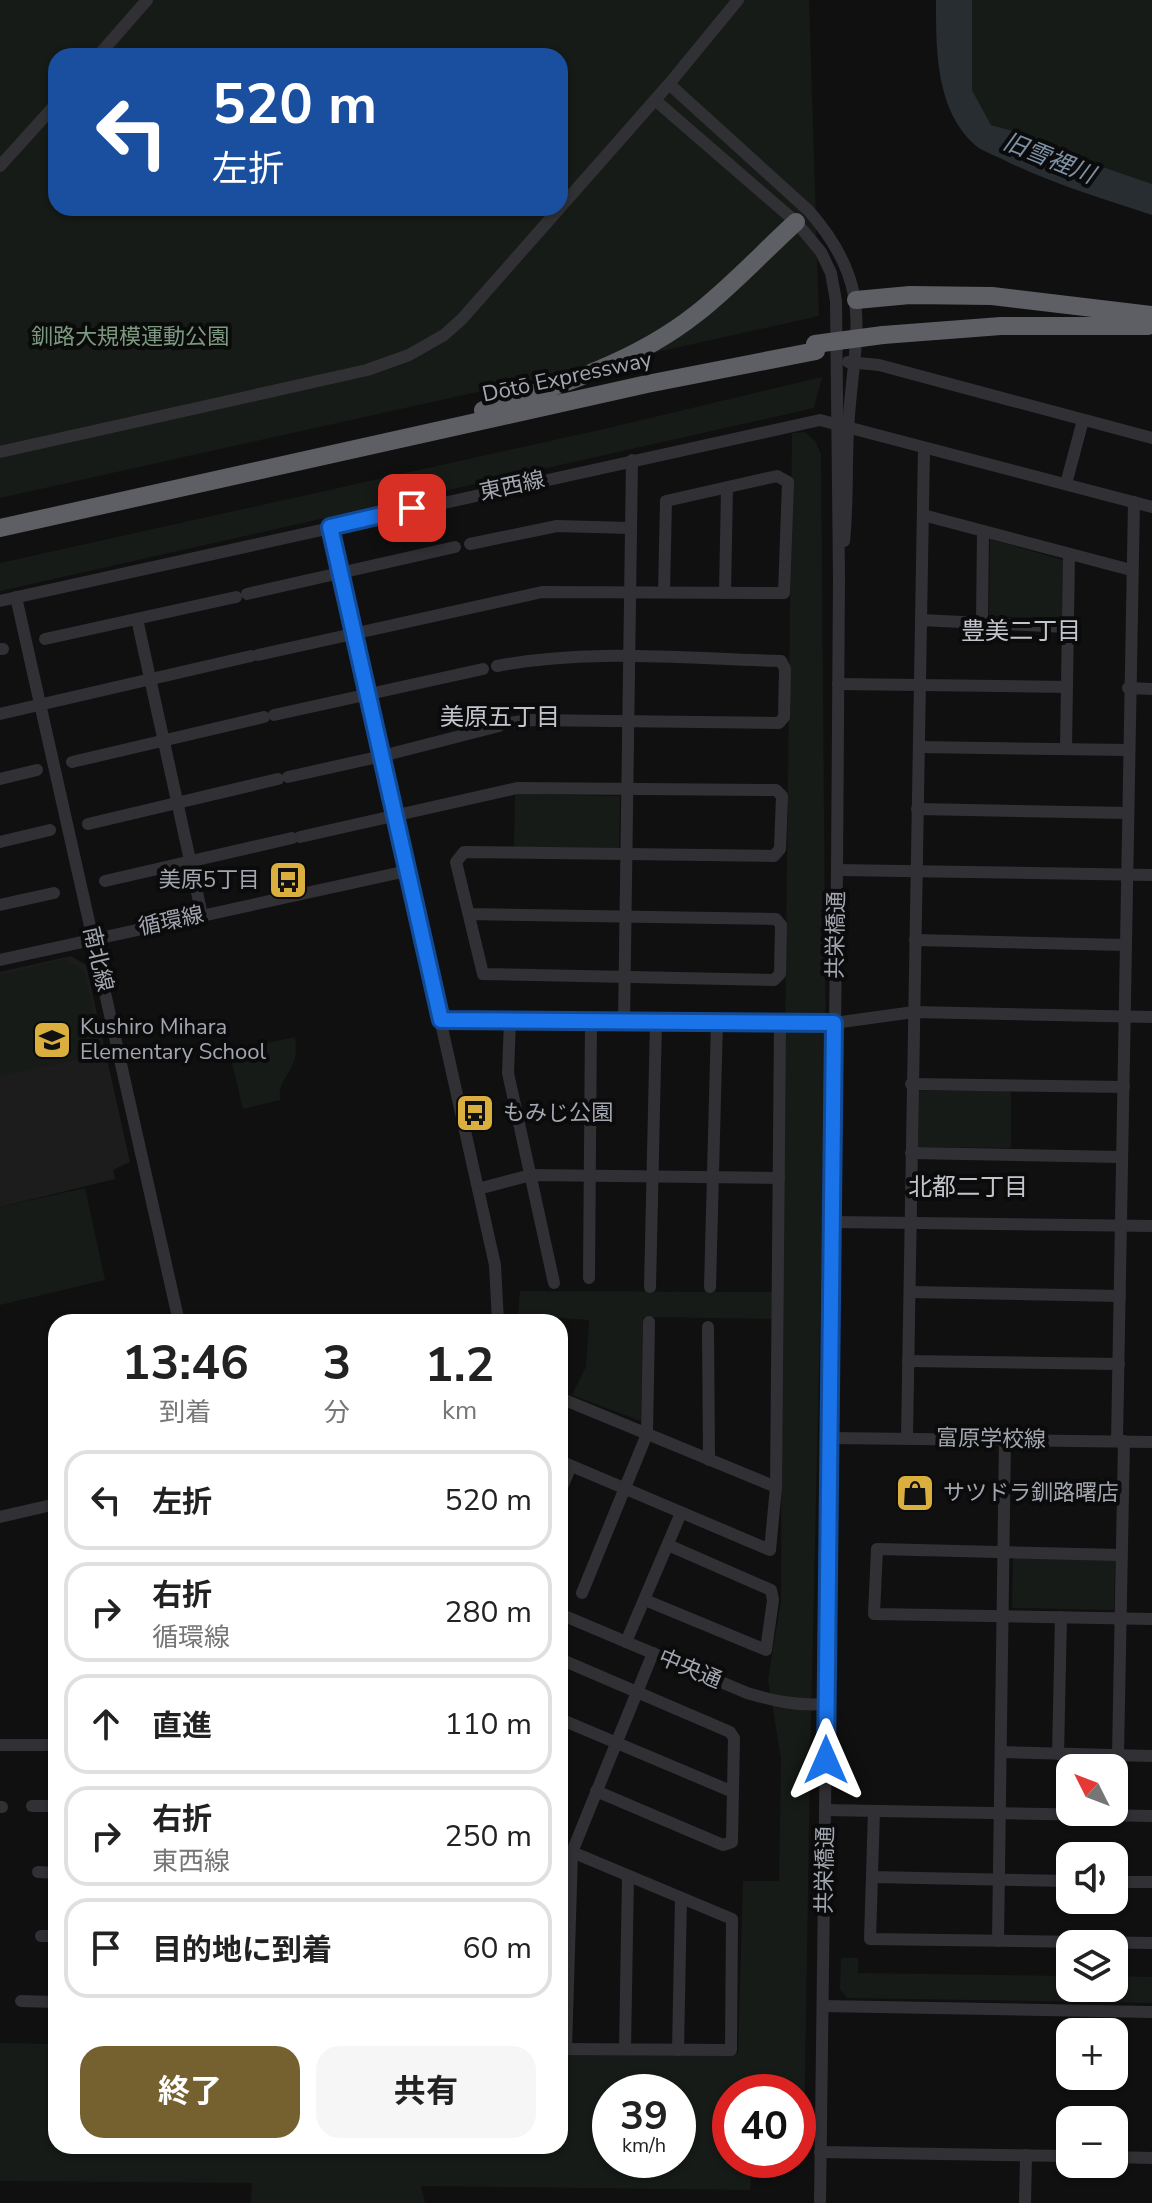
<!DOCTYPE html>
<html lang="ja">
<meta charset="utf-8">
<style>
body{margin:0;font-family:"Nunito Sans","Noto Sans JP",sans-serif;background:#f6f6f6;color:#222;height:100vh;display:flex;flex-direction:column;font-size:30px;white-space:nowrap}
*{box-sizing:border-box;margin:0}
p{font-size:26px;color:#767676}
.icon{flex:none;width:44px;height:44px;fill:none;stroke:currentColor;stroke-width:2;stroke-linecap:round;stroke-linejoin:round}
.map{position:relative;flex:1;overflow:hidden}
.sheet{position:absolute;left:48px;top:1314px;width:520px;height:840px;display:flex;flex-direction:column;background:#fff;border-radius:24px;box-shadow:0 2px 6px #0004}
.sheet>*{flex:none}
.top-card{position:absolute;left:48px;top:48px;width:520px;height:168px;border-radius:24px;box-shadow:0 2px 6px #0004;background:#1a4fa0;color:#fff;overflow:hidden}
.needle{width:52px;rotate:312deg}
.controls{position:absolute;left:1056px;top:1754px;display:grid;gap:16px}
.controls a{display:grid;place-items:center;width:72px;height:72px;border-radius:16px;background:#fff;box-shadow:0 2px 6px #0004;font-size:40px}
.speed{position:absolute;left:592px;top:2074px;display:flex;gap:16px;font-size:40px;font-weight:700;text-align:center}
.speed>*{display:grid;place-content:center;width:104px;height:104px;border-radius:50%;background:#fff;box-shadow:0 2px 6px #0004;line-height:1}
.speed small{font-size:20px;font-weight:400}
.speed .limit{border:12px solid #d22;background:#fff;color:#111}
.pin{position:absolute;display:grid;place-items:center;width:68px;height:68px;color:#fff;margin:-34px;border-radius:16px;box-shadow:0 4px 12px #0006}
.me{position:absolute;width:88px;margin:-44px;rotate:0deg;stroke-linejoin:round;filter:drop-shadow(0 0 6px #0008)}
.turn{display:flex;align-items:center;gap:28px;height:168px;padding:0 32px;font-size:36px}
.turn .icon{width:104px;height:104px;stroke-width:2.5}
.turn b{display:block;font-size:56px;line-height:68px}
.eta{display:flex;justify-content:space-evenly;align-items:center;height:136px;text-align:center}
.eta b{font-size:48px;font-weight:700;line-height:56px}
.primary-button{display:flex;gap:16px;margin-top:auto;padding:16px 32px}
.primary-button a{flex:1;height:92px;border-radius:24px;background:#75612f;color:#fff;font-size:32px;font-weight:700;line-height:92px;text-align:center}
.primary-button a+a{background:#f6f6f6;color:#222}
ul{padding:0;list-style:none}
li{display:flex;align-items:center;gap:24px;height:100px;margin:0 16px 12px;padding:0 16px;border:4px solid #e0e0e0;border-radius:24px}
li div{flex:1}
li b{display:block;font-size:30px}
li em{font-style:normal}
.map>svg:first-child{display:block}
.built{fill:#1c1c1d}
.green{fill:#161b17;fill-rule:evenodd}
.water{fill:#282d32}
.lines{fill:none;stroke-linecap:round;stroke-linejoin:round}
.minor{stroke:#313135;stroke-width:12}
.highway{stroke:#5e5f65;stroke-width:18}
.highway-bridge{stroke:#5e5f65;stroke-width:18}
.route-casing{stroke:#114b97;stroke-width:20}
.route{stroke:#1a73e8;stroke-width:14}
.labels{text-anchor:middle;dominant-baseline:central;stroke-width:8;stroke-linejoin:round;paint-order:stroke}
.park-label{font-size:22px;fill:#7b997f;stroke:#0b0b0c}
.street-label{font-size:22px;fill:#a2a6b0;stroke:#0b0b0c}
.poi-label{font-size:22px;fill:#a2a6b0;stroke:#0b0b0c;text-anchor:start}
.water-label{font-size:24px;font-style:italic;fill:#7d91a7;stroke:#0b0b0c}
.neighbourhood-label{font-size:24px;fill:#c3c5cc;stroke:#0b0b0c}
</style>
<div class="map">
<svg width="1152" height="2203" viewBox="0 0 1152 2203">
<rect width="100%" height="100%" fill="#101011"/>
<!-- built -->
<polygon class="built" points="71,956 86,965 130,1162 113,1170 115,1179 0,1207 0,972"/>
<!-- green -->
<g class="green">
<path d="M0,0H809L819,316L0,498ZM56,56H560V208H56Z"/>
<polygon points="972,0 1152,0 1152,184 1045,147 1039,138 991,125 972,90"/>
<polygon points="822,377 814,408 0,591 0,563 604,429"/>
<path d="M805,432L815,441L821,454L826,1058L810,1764L804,2140L798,2139V2092H730V2160H752L750,2190L421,2186L425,2203H251L252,2183L0,2181V2043L56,2044V2146H560V2051L738,2053L743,1881H779L781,1758L768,1680L781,1600L782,1319L643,1317L641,1421L572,1395L586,1367L589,1320L518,1315L520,1291L782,1292L792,433ZM610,2092H678V2160H610Z"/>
<polygon points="990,539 1063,560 1062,619 989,616"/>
<polygon points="515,794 620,796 619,848 514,847"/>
<polygon points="65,959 85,972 102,1054 0,1076 0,975"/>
<path d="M295,1037C301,1074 277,1074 280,1100L243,1109L229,1051Z"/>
<polygon points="919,1091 1011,1091 1011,1148 918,1147"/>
<polygon points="85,1188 105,1280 0,1305 0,1207"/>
<polygon points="1013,1558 1115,1560 1114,1610 1012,1608"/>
<polygon points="841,1958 858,1958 858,1973 1070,1976 1070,1988 1114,1988 1114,1976 1152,1977 1152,2003 847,1998 840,1989"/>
</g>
<!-- water -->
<path class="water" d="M936,0H972V90L991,125L1039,138L1045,147L1152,184V215C1101,198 1050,183 1002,159C994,155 982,151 975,145C935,110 936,47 936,0Z"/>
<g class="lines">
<!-- minor -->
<g class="minor">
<polyline points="98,56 147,0"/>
<path d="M669,84L809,211C878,290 853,337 848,430C846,467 848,504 844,541"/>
<polyline points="655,100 796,222 821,252 831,273 836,301 839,578 837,870 820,2203"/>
<polyline points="0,166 56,104"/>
<polyline points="848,362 879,365 1152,438"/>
<polyline points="0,452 367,370 409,355 444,335 462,319 669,84 738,0"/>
<polyline points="1066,484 1083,420"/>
<polyline points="923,515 1131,570"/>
<polyline points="330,527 407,871"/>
<polyline points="470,544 557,526 630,528"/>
<polyline points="725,593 727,488"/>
<polyline points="247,594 455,547"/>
<polyline points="16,597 179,1322"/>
<polyline points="0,601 820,420 1152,507"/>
<polyline points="137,619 202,915"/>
<polyline points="921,620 1067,627"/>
<polyline points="982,623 983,531"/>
<polyline points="45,639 236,597"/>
<polyline points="0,649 3,649"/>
<polyline points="258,655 542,592 784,593 788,482 777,476 666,501 664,593"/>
<path d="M497,666C589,648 687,659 781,661L785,669L784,717L779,723L528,720L510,723"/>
<polyline points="838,684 1067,687"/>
<polyline points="1128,688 1152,689"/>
<polyline points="0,714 251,656"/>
<polyline points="274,715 483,669"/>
<polyline points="919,747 1128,750"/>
<polyline points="1066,748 1069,555"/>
<polyline points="72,762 264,717"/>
<polyline points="288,777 382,756 499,726"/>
<polyline points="0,779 37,770"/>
<polyline points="917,809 1127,813"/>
<polyline points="88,824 278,779"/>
<polyline points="300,837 517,788 776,790 782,796 780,849 774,856 464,852 456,862 483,974 774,980 780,974 781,925 776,919 469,914"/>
<polyline points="0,842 50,830"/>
<polyline points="837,870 1152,875"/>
<polyline points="105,881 292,838"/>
<polyline points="0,905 54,893"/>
<polyline points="915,940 1126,945"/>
<polyline points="0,960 407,871 495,1265 498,1322"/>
<polyline points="441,1020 834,1023 914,1012 1152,1017"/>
<polyline points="510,1020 508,1073 554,1283"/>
<polyline points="624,1022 632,460"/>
<polyline points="911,1084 1124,1087"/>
<polyline points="911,1153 1121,1157"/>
<polyline points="478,1189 531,1175 779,1178"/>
<polyline points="833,1222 1152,1226"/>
<polyline points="589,1278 591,1021"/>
<polyline points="650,1287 656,1022"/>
<polyline points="710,1287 717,1022"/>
<polyline points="910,1292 1120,1296"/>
<polyline points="708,1327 709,1460"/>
<polyline points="908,1361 1119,1364"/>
<polyline points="560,1398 776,1487"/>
<polyline points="907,1437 924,448"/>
<polyline points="831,1438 1152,1442"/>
<polyline points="1117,1441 1134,502"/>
<polyline points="560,1461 770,1550 776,1487 780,1023"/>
<polyline points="560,1492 571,1466"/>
<polyline points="0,1517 56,1504"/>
<polyline points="1120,1555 877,1549 874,1614 1152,1619"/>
<polyline points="582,1593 647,1434 649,1322"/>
<polyline points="645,1600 766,1650 773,1600 771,1590 668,1545"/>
<path d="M560,1614L747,1693C774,1701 797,1706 825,1704"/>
<polyline points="626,1642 681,1513"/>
<polyline points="560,1659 730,1732 734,1738 732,1842 723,1845 596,1791"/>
<polyline points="560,1719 733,1792"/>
<polyline points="0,1745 56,1745"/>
<polyline points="1001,1752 1152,1756"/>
<polyline points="1058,1754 1061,1617"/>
<polyline points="1118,1755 1124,1441"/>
<polyline points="32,1806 56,1806"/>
<polyline points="0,1807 2,1807"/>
<polyline points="825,1810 1152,1816"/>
<polyline points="874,1811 870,1939 1152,1943"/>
<polyline points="560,1851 572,1852 732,1919 731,2050 560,2049"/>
<polyline points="38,1872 56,1873"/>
<polyline points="872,1877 1070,1881"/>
<polyline points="1114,1882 1152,1882"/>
<polyline points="41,1936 56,1936"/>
<polyline points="998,1941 1005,1439"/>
<polyline points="21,2001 56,2002"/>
<polyline points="823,2006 1152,2012"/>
<polyline points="566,2049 572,1852 653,1653"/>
<polyline points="625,2049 628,1876"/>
<polyline points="678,2050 681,1898"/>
<polyline points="820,2152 1070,2156"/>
<polyline points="1114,2157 1152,2158"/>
<polyline points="1025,2203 1026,2155"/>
</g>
<!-- highway -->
<g class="highway">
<polyline points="856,300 910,295 992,296 1152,315"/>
<polyline points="883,335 1001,326 1148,326"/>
<path d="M483,410C558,386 634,363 696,314C731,287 763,252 796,222"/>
<polyline points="0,528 647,384 816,351"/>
</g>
<!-- highway-bridge -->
<polyline class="highway-bridge" points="815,344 883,335"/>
</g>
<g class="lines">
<defs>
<polyline id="route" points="412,508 330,527 441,1020 834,1023 826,1760"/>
</defs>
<!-- route casing -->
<use href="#route" class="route-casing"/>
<!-- route -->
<use href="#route" class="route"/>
</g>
<!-- icons -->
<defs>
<symbol id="bus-square" viewBox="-11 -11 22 22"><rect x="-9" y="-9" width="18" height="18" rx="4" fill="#daaf3e" stroke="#0b0b0c"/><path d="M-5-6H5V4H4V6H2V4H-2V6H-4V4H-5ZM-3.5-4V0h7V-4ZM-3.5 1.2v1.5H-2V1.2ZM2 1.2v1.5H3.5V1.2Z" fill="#111"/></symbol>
<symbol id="school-square" viewBox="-11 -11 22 22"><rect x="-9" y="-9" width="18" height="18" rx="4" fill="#daaf3e" stroke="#0b0b0c"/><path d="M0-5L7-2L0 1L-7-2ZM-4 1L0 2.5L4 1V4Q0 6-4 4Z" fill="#111"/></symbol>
<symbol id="shop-square" viewBox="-11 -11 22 22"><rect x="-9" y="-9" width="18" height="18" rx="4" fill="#daaf3e" stroke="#0b0b0c"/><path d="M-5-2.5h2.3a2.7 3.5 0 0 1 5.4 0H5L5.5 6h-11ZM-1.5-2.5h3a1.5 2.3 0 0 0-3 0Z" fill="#111"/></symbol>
</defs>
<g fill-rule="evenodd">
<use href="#bus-square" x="266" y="858" width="44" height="44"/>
<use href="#school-square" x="30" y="1018" width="44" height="44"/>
<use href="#bus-square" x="453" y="1091" width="44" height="44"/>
<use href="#shop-square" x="893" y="1471" width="44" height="44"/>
</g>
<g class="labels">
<!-- park labels -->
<g class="park-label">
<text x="130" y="337">釧路大規模運動公園</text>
</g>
<!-- street labels -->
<g class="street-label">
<text transform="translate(567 377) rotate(-12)">Dōtō Expressway</text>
<text transform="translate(512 486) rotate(-12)">東西線</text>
<text transform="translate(171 921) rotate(-12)">循環線</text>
<text transform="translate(836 935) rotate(-89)">共栄橋通</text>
<text transform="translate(98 959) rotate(77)">南北線</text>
<text transform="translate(991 1439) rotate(1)">富原学校線</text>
<text transform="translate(690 1669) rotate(23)">中央通</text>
<text transform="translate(825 1870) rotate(-89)">共栄橋通</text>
</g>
<!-- poi labels -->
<g class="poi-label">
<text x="260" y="880" text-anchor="end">美原5丁目</text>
<text x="80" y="1027">Kushiro Mihara<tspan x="80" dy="25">Elementary School</tspan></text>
<text x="503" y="1113">もみじ公園</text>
<text x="943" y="1493">サツドラ釧路曙店</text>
</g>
<!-- water labels -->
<g class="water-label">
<text transform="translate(1049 158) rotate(22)">旧雪裡川</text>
</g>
<!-- neighbourhood labels -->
<g class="neighbourhood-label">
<text x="1021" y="631">豊美二丁目</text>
<text x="500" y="717">美原五丁目</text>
<text x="968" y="1187">北都二丁目</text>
</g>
</g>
</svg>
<div class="controls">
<a><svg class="needle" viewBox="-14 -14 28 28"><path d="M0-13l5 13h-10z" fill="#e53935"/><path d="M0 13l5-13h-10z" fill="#767676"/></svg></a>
<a><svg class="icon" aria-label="sound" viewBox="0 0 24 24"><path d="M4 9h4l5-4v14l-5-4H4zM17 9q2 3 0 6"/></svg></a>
<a><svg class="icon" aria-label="layers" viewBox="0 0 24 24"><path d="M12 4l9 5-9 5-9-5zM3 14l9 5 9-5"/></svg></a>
<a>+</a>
<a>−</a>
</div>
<div class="speed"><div>39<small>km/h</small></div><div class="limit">40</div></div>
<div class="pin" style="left:412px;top:508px;background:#d93025"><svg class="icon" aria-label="arrive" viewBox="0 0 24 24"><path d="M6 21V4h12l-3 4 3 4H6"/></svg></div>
<svg class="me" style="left:826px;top:1760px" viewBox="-20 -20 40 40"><path d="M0-17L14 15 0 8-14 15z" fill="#1a73e8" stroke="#fff" stroke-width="4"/></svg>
<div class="top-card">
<div class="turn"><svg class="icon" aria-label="left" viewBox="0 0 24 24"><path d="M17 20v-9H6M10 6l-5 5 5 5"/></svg><div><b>520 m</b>左折</div></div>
</div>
<section class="sheet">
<div class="eta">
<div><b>13:46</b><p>到着</p></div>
<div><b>3</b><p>分</p></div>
<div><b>1.2</b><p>km</p></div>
</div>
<ul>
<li><svg class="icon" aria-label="left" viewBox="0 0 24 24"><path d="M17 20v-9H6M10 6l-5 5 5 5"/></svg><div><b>左折</b></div><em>520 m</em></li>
<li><svg class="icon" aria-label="right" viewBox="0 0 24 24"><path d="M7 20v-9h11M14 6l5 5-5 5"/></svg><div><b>右折</b><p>循環線</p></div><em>280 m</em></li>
<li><svg class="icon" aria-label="ahead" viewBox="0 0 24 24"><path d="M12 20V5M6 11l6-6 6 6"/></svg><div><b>直進</b></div><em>110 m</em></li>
<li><svg class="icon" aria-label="right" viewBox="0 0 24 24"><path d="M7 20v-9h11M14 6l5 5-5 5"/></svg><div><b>右折</b><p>東西線</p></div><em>250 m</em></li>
<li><svg class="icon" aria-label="arrive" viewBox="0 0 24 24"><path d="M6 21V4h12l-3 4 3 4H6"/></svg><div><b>目的地に到着</b></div><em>60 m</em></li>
</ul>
<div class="primary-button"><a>終了</a><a>共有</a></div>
</section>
</div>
